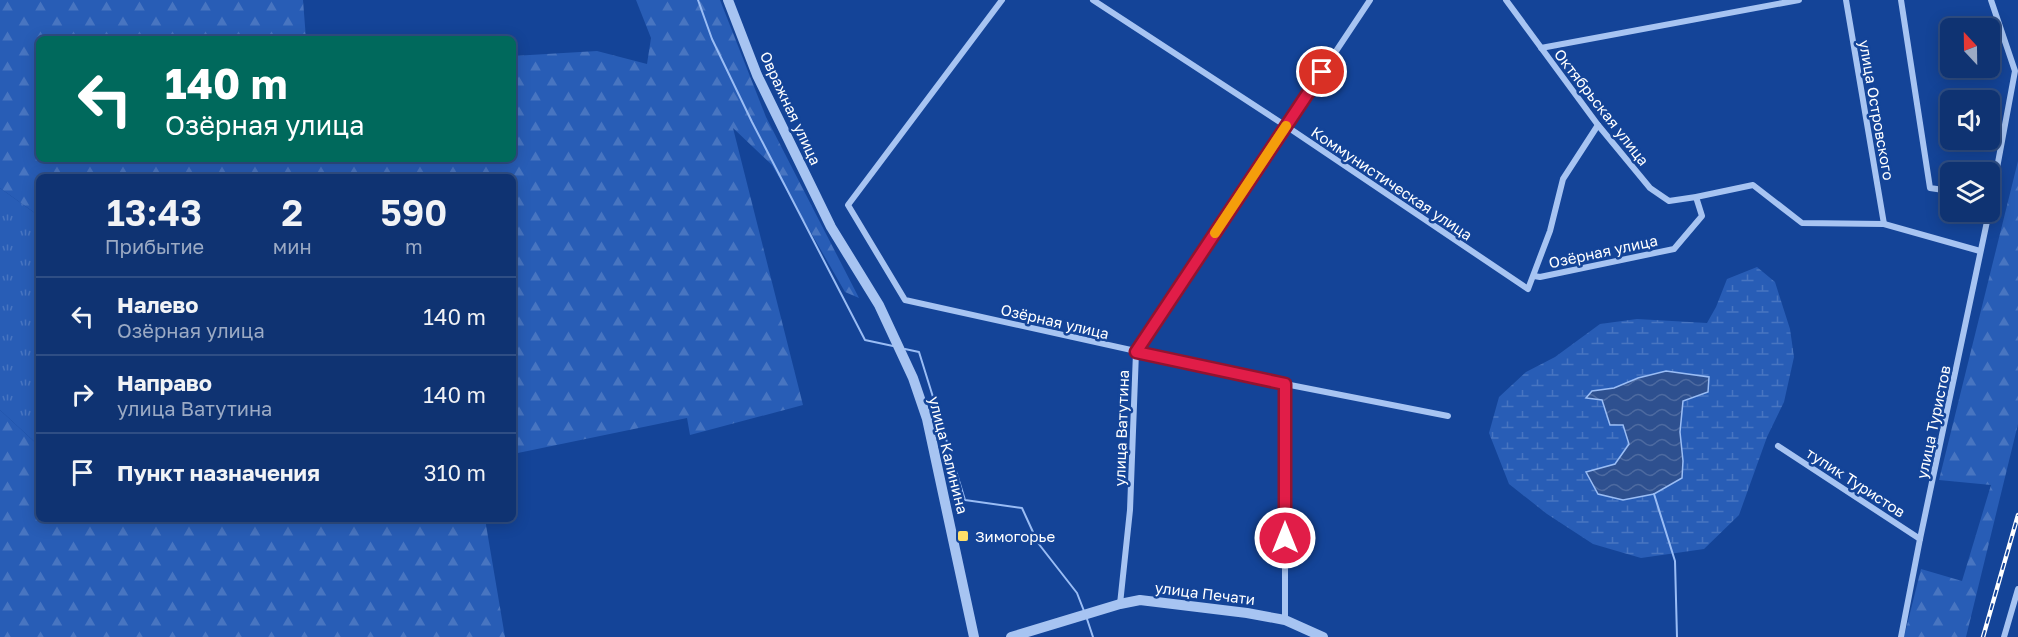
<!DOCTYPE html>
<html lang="ru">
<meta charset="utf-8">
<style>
body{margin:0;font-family:"Golos Text",sans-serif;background:#1d3f7a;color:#f1f3f6;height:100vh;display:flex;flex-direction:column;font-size:22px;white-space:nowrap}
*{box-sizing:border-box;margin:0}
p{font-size:20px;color:#9baac4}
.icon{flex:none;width:33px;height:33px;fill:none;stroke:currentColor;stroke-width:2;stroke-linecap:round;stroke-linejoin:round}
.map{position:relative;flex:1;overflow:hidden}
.drawer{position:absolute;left:36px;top:174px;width:480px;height:348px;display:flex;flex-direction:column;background:#0f3372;border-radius:9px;box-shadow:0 3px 15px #0003,0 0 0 2px #2f4e84}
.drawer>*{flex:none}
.top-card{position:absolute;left:36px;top:36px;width:480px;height:126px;border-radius:9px;box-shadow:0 3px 15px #0003,0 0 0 2px #2f4e84;background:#00695c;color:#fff;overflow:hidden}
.needle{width:39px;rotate:338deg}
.fabs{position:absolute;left:1940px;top:18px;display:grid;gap:12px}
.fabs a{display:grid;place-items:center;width:60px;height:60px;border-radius:9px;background:#0f3372;box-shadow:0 3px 15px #0003,0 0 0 2px #2f4e84;font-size:30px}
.pin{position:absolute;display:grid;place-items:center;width:51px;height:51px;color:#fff;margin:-26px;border:3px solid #fff;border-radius:50%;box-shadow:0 2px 6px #0007}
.me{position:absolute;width:66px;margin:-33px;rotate:0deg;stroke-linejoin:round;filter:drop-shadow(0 0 4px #0008)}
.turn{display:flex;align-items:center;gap:21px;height:126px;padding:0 30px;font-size:27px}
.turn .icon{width:78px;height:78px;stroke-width:2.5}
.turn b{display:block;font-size:42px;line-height:51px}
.eta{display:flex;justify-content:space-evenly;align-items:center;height:102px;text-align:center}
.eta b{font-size:36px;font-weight:600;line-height:42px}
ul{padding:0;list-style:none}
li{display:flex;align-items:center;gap:18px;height:78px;padding:0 30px;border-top:2px solid #2f4e84}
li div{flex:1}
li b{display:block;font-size:22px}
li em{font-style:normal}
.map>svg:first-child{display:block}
.grass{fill:url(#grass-tufts)}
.forest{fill:url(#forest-firs)}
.wetland{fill:url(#wetland-marsh);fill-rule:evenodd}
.water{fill:url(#water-waves);stroke:#9abdf5;stroke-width:1.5}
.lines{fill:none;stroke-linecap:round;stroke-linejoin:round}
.stream{stroke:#9abdf5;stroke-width:2}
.minor{stroke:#a7c4f2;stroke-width:6}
.tertiary{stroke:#a7c4f2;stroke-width:10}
.rail-casing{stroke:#fff;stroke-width:4.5}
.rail{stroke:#144498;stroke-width:2;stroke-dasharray:7;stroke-linecap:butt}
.route-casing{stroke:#92132f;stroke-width:15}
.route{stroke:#e11d48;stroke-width:10}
.slow{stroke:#f59e0b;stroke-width:10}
.poi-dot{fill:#ffdf69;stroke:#144498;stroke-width:2}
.labels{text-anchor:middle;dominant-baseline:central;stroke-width:5;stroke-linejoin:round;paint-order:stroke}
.street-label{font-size:15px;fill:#fff;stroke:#144498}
.poi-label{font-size:15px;fill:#fff;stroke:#144498;text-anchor:start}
</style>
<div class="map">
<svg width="2018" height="637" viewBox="0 0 2018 637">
<defs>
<pattern id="grass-tufts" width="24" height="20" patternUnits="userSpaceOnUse" patternTransform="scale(1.5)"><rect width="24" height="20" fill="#285db6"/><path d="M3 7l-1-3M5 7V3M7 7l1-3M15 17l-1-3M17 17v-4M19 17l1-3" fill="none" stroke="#4875c1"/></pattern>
<pattern id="forest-firs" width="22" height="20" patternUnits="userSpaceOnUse" patternTransform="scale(1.5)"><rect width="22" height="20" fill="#285db6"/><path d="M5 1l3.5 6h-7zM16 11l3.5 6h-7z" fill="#4875c1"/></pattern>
<pattern id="wetland-marsh" width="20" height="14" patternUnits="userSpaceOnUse" patternTransform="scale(1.5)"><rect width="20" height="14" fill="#285db6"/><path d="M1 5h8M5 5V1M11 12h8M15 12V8" fill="none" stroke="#4875c1"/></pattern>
<pattern id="water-waves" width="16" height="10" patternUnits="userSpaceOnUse" patternTransform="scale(1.5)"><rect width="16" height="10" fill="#2e508f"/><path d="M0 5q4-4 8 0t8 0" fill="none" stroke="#4d6aa0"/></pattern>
</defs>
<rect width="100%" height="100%" fill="#144498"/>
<!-- grass -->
<polygon class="grass" points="0,188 39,216 39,446 0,410"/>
<!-- forest -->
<g class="forest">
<polygon points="0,0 303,0 306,39 39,39 39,159 513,159 513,56 597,51 647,64 651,38 636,0 720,0 766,117 859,298 845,292 772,165 733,128 803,405 690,435 687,418 513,454 513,177 39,177 39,216 0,188"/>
<polygon points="2018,161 2018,424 1966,637 1904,637 1921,569 1962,581 1991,485 1939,480"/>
<polygon points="0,410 39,446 39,519 485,519 505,637 0,637"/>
</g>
<!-- wetland -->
<path class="wetland" d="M1757,267L1775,282L1790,329L1794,357L1784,402L1767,437L1739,515L1704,549L1641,558L1593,544L1547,514L1509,484L1489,433L1499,397L1526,372L1555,357L1600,324L1637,319L1707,323L1716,307L1727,279ZM1666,371L1685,375L1708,392L1683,401L1680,432L1683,461L1587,472L1615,464L1629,444L1623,425H1610L1602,400L1591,391L1614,388L1638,378Z"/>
<!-- water -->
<polygon class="water" points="1666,371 1709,377 1708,392 1683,401 1680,432 1683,461 1682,478 1654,494 1623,500 1598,494 1586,472 1615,464 1629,444 1623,425 1610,425 1602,400 1586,398 1592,391 1614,388 1638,378"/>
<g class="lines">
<!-- stream -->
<g class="stream">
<polyline points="698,0 712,39 752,122 865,340 893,346"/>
<polyline points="905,349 919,352 965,500 1022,508 1038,543 1077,593 1084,611"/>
<polyline points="1654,494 1675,561 1677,637"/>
<polyline points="1087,619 1093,637"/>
</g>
<!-- minor -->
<g class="minor">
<polyline points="1002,0 848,205 905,300 1285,384 1448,416"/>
<polyline points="1093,0 1286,126 1528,289 1550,231 1563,179 1598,125"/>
<polyline points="1506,0 1598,125 1650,188 1669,201 1696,197 1753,185 1802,223 1884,224 1980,251"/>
<polyline points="1846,0 1884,224"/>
<polyline points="1901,0 1930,188 1950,191"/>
<polyline points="1541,48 1799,0"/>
<polyline points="1989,211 2015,71 1991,0"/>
<polyline points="1534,276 1540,277 1674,249 1702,216 1696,197"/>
<polyline points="1285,384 1285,620"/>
<polyline points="1778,446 1920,539"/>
<polyline points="1120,604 1130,510 1136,352 1370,0"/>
<polyline points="1901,637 1920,539 1989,212"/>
<polyline points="2004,637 2018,589"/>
</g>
<!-- tertiary -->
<g class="tertiary">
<polyline points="728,0 757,75 831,227 879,305 913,378 927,419 974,637"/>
<polyline points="1011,637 1120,604 1140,600 1247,613 1285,620 1323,637"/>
</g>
<defs>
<polyline id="rail" points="1983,637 2018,515"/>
</defs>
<!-- rail casing -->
<use href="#rail" class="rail-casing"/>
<!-- rail -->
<use href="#rail" class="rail"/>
</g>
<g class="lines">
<defs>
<polyline id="route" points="1285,538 1285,384 1136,352 1322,72"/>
</defs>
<!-- route casing -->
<use href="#route" class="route-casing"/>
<!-- route -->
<use href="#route" class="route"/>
<!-- slow -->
<polyline class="slow" points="1215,233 1286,126"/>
</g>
<!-- markers -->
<rect class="poi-dot" x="957" y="530" width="12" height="12" rx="3"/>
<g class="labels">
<!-- street labels -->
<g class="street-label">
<text transform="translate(1602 107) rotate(52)">Октябрьская улица</text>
<text transform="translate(791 108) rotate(65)">Овражная улица</text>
<text transform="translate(1877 110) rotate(80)">улица Островского</text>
<text transform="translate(1392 183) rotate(34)">Коммунистическая улица</text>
<text transform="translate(1603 251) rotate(-12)">Озёрная улица</text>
<text transform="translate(1055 321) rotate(13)">Озёрная улица</text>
<text transform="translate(1933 422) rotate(-78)">улица Туристов</text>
<text transform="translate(1121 428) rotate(-88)">улица Ватутина</text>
<text transform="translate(949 455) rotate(76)">улица Калинина</text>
<text transform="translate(1856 482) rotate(33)">тупик Туристов</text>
<text transform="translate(1205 593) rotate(7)">улица Печати</text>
</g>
<!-- poi labels -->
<g class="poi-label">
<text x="975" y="536">Зимогорье</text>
</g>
</g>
</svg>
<div class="fabs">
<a><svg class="needle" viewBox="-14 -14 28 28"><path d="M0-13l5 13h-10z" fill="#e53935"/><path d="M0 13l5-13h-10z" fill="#9baac4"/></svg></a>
<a><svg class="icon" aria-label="sound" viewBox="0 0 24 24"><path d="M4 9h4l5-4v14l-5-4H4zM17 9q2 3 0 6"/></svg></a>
<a><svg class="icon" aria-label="layers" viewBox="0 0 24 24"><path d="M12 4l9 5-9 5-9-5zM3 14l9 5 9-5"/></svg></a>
</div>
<div class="pin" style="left:1322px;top:72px;background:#d93025"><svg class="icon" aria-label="arrive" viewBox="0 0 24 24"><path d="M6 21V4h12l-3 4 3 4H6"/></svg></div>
<svg class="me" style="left:1285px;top:538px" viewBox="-20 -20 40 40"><circle r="17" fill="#e11d48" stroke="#fff" stroke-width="3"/><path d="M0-11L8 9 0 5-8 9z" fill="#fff"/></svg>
<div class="top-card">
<div class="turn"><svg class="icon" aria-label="left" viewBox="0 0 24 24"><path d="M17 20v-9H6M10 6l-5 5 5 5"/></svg><div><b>140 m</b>Озёрная улица</div></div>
</div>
<section class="drawer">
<div class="eta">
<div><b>13:43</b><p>Прибытие</p></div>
<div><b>2</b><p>мин</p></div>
<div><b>590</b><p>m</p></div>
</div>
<ul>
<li><svg class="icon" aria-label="left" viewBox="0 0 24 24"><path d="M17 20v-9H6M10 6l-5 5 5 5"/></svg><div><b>Налево</b><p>Озёрная улица</p></div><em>140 m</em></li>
<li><svg class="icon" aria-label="right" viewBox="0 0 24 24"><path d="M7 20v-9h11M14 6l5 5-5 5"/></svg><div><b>Направо</b><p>улица Ватутина</p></div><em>140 m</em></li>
<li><svg class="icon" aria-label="arrive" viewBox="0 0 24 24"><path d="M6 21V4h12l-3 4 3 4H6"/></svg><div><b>Пункт назначения</b></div><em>310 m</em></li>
</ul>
</section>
</div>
